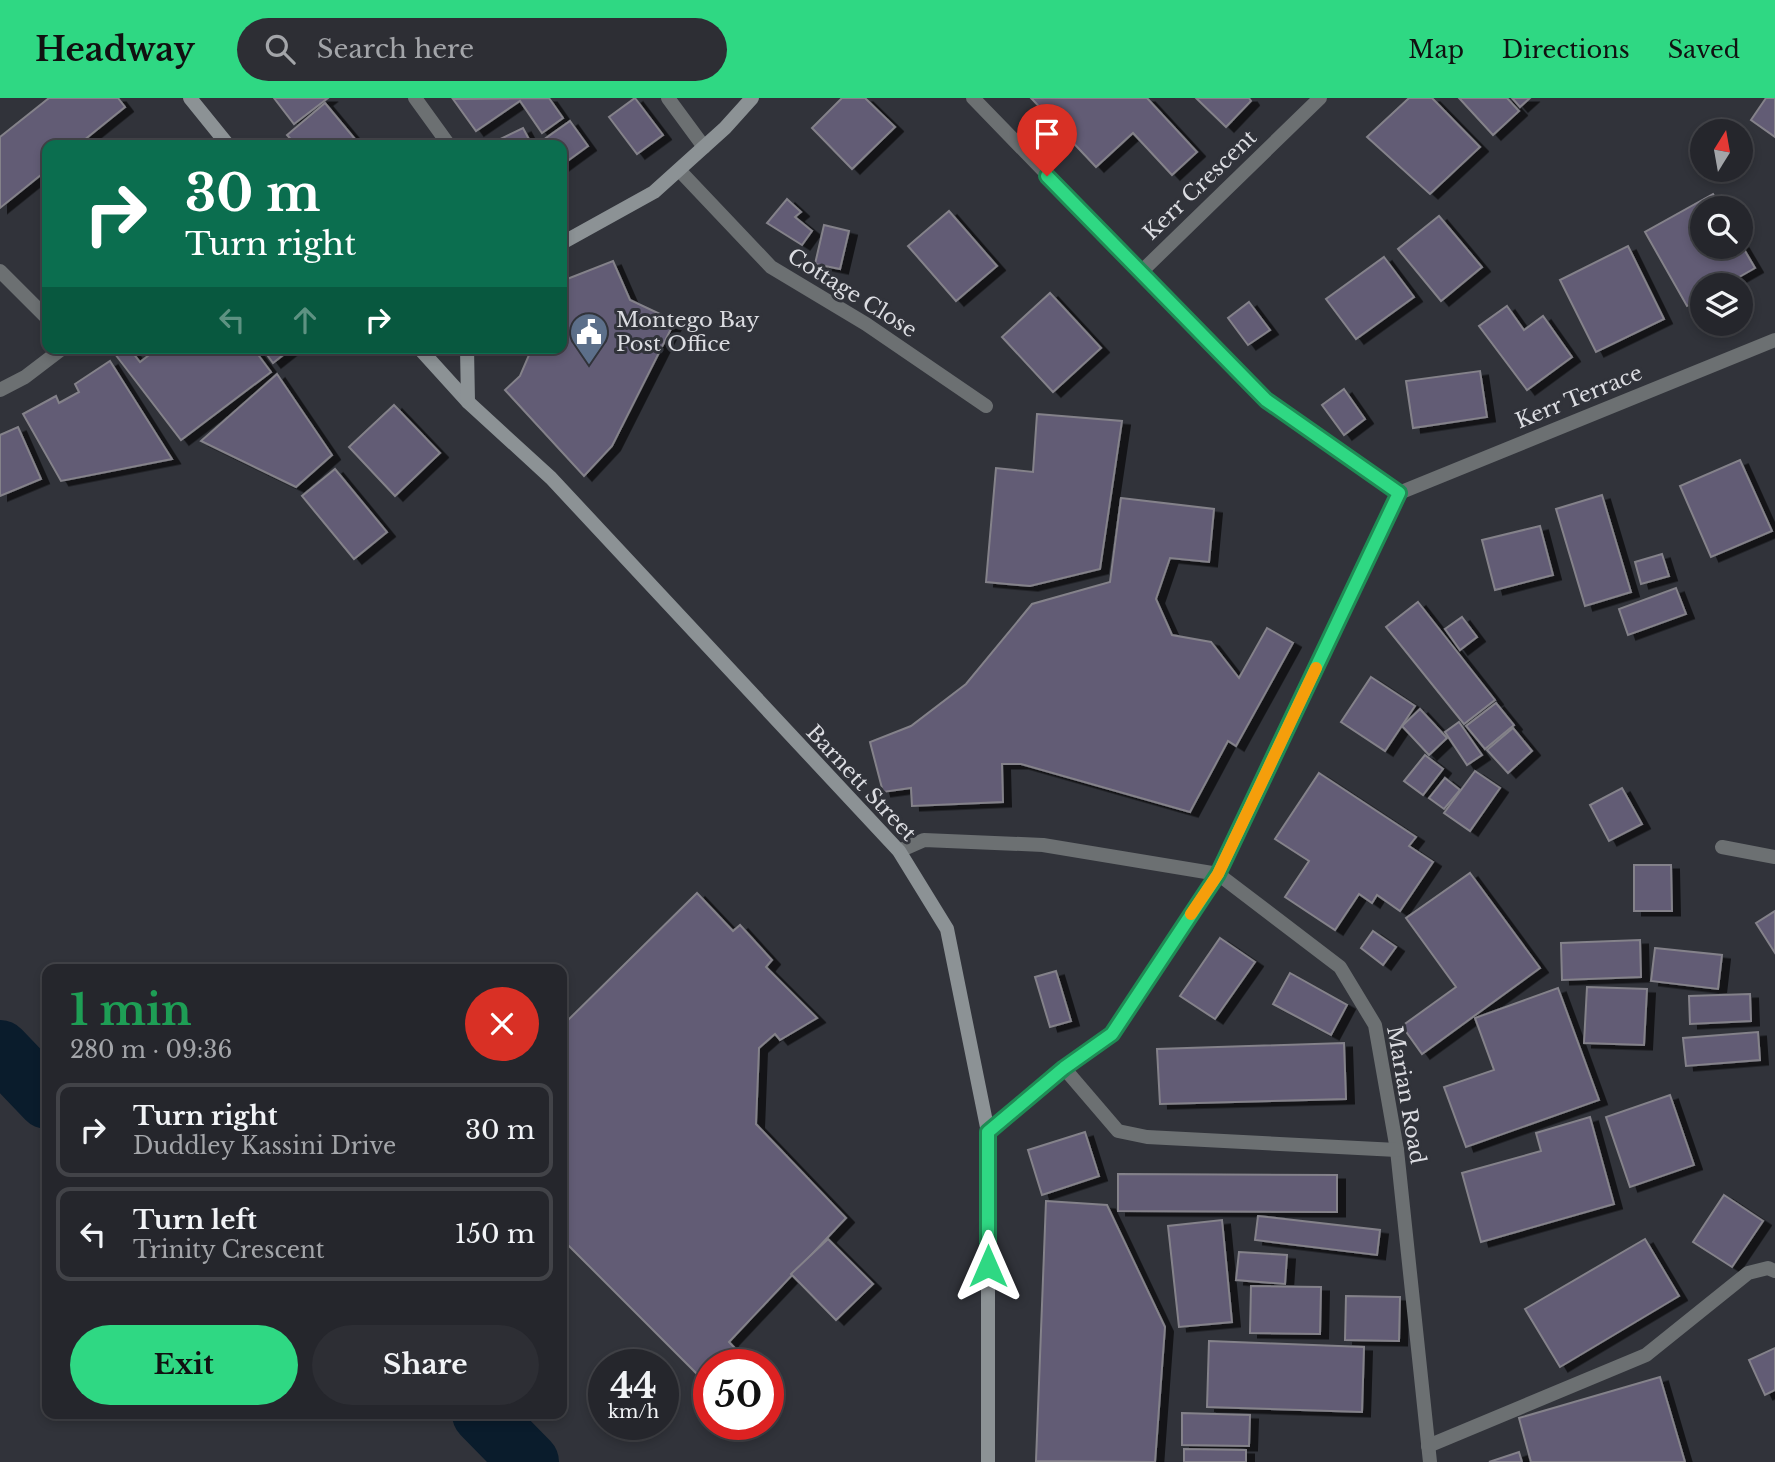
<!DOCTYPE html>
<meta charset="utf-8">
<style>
body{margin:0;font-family:"Libre Baskerville",serif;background:#2d2e34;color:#f1f3f6;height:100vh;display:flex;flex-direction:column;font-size:26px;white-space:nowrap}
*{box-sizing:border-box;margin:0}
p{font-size:23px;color:#a3a5a9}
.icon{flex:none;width:38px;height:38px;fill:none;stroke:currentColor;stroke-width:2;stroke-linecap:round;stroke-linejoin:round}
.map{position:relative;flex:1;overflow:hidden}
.details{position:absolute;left:42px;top:866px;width:525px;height:455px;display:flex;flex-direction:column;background:#25262c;border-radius:14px;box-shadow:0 4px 10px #0003,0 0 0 2px #424348}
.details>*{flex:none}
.banner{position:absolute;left:42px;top:42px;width:525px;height:214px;border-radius:14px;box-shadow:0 4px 10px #0003,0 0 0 2px #424348;background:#0b6e4f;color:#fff;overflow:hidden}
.needle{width:46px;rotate:11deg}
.controls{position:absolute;left:1690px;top:21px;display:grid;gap:14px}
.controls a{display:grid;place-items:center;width:63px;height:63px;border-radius:50%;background:#25262c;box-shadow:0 4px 10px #0003,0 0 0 2px #424348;font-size:35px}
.speed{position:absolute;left:588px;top:1251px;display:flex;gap:14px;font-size:35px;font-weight:700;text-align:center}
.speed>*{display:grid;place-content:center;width:91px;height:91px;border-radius:50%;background:#25262c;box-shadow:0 4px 10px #0003,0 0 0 2px #424348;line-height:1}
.speed small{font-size:18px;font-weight:400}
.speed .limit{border:10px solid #d22;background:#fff;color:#111}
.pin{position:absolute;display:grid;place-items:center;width:60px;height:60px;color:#fff;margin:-72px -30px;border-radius:50% 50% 50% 0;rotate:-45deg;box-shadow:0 0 7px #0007}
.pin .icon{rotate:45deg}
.me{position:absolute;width:77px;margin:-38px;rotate:0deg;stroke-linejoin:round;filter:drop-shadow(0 0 5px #0008)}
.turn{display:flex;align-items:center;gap:24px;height:147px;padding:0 28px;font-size:32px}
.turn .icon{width:91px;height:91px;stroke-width:2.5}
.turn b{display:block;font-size:49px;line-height:60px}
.lanes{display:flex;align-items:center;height:66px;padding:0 28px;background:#0003;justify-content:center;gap:35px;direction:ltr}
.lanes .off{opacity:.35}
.round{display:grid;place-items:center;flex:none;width:74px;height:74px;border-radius:37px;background:#2d2e34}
.summary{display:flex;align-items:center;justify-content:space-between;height:119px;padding:0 28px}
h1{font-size:42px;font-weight:700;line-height:52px;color:#1e9e55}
.cta{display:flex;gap:14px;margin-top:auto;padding:14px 28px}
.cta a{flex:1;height:80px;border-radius:42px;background:#2fd883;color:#111;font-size:28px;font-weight:700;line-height:80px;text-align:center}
.cta a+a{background:#2d2e34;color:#f1f3f6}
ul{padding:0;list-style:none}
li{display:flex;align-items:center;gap:21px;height:94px;margin:0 14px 10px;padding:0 14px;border:4px solid #424348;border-radius:14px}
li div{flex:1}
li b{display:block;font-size:26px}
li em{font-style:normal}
header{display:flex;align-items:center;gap:42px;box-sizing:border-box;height:98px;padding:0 35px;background:#2fd883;color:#111}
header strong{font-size:33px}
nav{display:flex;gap:38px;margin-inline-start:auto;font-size:24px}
.search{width:490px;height:63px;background:#2d2e34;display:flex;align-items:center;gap:18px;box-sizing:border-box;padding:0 24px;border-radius:38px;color:#a3a5a9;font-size:26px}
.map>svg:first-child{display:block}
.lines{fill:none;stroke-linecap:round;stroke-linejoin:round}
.river{stroke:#0a1c2c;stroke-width:60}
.building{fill:#625b74;stroke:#84828a;stroke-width:2;filter:url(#shadow)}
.street{stroke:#6c7072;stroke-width:14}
.secondary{stroke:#8c9295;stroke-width:14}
.route-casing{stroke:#1f8c55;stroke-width:18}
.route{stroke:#2fd883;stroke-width:12}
.slow{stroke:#f59e0b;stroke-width:12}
.labels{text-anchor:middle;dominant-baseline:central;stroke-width:6;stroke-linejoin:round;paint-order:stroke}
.street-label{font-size:21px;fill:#dbdce1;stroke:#31333a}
.poi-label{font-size:21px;fill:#dbdce1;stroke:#31333a;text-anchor:start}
</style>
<header>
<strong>Headway</strong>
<div class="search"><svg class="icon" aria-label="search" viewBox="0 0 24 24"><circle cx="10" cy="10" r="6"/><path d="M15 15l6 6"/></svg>Search here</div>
<nav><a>Map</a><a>Directions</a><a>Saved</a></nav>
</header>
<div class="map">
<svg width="1775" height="1364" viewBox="0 0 1775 1364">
<defs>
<filter id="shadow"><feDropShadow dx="8" dy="4.5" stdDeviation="0" flood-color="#0009"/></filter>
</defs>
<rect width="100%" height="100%" fill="#31333a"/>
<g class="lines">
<!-- river -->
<g class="river">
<polyline points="0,952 47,1001"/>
<polyline points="482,1316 529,1364"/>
</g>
</g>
<!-- building -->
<g class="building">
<polygon points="49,0 118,0 125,9 78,47 47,47 47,72 0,110 0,39"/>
<polygon points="274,0 328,0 294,26"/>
<polygon points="549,0 563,20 542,35 520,3 476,33 453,1"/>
<polygon points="635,0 663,37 637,56 609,19"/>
<polygon points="842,0 865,0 895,29 852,71 812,30"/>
<polygon points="1031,0 1147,0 1197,54 1172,77 1133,35 1096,69"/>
<polygon points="1196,0 1249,0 1251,3 1226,29"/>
<polygon points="1409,0 1432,0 1480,49 1430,96 1367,39"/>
<polygon points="1459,0 1507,0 1519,13 1493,37"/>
<polygon points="1512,0 1530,0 1520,9"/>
<polygon points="1766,0 1775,0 1775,39 1751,22"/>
<polygon points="325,5 360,47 296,47 287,37"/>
<polygon points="570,23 588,48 562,67 562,47 536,47"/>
<polygon points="523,30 532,47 488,47"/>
<polygon points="1713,96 1721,110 1703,110 1703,149 1741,146 1755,170 1725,187 1703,187 1703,199 1687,208 1645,134"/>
<polygon points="787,101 801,114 795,119 812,133 802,147 767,125"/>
<polygon points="949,113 997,168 956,203 908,148"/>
<polygon points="1439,118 1482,169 1441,203 1398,151"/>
<polygon points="824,127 849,133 840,171 815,166"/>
<polygon points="1628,148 1664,221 1596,254 1560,182"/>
<polygon points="1384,159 1414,199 1356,241 1326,201"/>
<polygon points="613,163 630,202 675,223 612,348 584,378 505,292 520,278 532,250 562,250 562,183"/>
<polygon points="1050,195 1101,250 1053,294 1002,239"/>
<polygon points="1249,204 1270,232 1248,247 1228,220"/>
<polygon points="1507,208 1524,232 1543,218 1572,259 1527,292 1479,228"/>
<polygon points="122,250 129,250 140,264 158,250 253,250 271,274 181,342 115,256"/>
<polygon points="262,250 292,250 273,265"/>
<polygon points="110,263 172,361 61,383 23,316 56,298 59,305 79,294 75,286"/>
<polygon points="1480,273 1487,319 1413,330 1406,283"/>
<polygon points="277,276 332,357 296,389 201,343"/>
<polygon points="1344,291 1365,321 1344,337 1322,307"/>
<polygon points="394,307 440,355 395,398 349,349"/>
<polygon points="1037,316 1122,323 1100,471 1030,488 986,484 996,370 1033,374"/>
<polygon points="18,329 41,381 0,398 0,337"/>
<polygon points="1740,362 1772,433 1711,459 1680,388"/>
<polygon points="335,371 387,434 354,461 302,398"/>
<polygon points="1602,397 1631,494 1585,508 1556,411"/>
<polygon points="1121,400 1214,411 1209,464 1170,460 1156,501 1172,537 1211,544 1239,580 1267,530 1293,545 1236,648 1228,643 1190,714 1021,666 1002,666 1003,704 912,708 911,690 883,694 870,644 911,628 966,586 1032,506 1110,484"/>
<polygon points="1540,428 1553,477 1495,492 1482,442"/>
<polygon points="1662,456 1669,478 1641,486 1635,464"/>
<polygon points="1676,490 1686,516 1628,537 1619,511"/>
<polygon points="1418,504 1495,602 1464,626 1386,529"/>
<polygon points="1462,519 1477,539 1460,552 1445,531"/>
<polygon points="1371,579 1415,608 1385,653 1341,624"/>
<polygon points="1496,605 1514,627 1485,651 1466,628"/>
<polygon points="1420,611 1447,640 1429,657 1402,628"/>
<polygon points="1459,624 1482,657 1467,667 1445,634"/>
<polygon points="1513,630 1532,653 1508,675 1487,652"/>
<polygon points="1425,657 1443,671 1423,697 1404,683"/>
<polygon points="1475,673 1500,690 1470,733 1444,715"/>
<polygon points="1319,675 1416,739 1409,748 1433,764 1400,813 1377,797 1372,805 1359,796 1335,832 1285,799 1309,763 1275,741"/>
<polygon points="1445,680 1460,692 1444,711 1429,700"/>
<polygon points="1622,690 1642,726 1609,743 1590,707"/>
<polygon points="1634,767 1671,767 1672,813 1634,813"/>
<polygon points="1470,775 1540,870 1422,956 1402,928 1456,889 1406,820"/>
<polygon points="697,795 733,833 740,827 772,862 766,869 817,920 780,942 775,936 759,950 756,1026 846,1120 729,1244 751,1267 709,1267 709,1288 562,1141 562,928"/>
<polygon points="1775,813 1775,855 1756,825"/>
<polygon points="1373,833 1396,849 1383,867 1361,850"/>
<polygon points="1220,840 1255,864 1215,921 1180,898"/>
<polygon points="1640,842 1641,879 1562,882 1561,845"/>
<polygon points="1655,850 1722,857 1718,891 1651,883"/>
<polygon points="1056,873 1071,923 1050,929 1035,879"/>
<polygon points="1290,875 1347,907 1331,937 1273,906"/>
<polygon points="1587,889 1647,891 1644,947 1584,945"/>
<polygon points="1558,890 1599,1002 1466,1049 1444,989 1494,972 1475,920"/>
<polygon points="1750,896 1751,923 1690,926 1689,898"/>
<polygon points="1758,934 1760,962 1686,968 1683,940"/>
<polygon points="1344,945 1346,1001 1160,1006 1157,951"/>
<polygon points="1670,997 1694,1067 1630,1089 1606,1019"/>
<polygon points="1590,1019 1614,1106 1481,1144 1462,1075 1541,1053 1536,1035"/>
<polygon points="1085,1034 1099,1078 1042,1097 1028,1052"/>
<polygon points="1118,1076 1337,1077 1337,1114 1118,1113"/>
<polygon points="1724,1097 1763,1123 1732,1169 1693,1144"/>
<polygon points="1046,1103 1107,1107 1165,1229 1155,1364 1036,1363"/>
<polygon points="1258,1118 1380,1132 1377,1157 1255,1142"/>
<polygon points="1222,1122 1232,1224 1179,1229 1168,1128"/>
<polygon points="828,1141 873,1186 836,1222 791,1176"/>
<polygon points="1645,1141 1679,1198 1560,1269 1525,1211"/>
<polygon points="1239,1154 1287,1157 1285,1186 1236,1182"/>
<polygon points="1251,1188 1321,1189 1320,1236 1250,1235"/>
<polygon points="1346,1198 1400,1199 1399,1243 1345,1242"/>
<polygon points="1209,1243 1364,1249 1362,1314 1207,1309"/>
<polygon points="1775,1250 1775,1292 1765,1297 1749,1262"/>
<polygon points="1660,1279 1685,1364 1531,1364 1519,1320"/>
<polygon points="1182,1315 1250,1317 1249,1348 1182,1347"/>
<polygon points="1184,1351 1246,1352 1246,1364 1184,1364"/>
<polygon points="1519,1354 1522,1364 1489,1364"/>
</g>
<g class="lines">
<!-- street -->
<g class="street">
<polyline points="415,0 449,47"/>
<polyline points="668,0 704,49"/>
<polyline points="973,0 1266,302 1399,395"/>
<polyline points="680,73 771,169 866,226 986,308"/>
<polyline points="0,173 47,220"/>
<polyline points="1140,175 1320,0"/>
<polyline points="0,292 25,279 63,250"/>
<polyline points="1399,395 1775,242"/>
<polyline points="1722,749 1775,759"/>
<polyline points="899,753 924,742 1043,747 1218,776 1340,869 1375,927 1397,1052 1430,1364"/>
<polyline points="1064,970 1118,1033 1147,1039 1397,1052"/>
<polyline points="988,1034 1064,970 1112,936 1218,776 1399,395"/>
<polyline points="1428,1348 1646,1257 1748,1175 1768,1170 1775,1173"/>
</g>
<!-- secondary -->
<g class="secondary">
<polyline points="190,0 228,47"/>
<polyline points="562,145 654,94 725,30 752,0"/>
<polyline points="419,250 468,304 551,380 899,753 947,831 988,1034 988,1364"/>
<polyline points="467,250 468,304"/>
</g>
</g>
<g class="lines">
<defs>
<polyline id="route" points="988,1168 988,1034 1064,970 1112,936 1218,776 1399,395 1266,302 1047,78"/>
</defs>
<!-- route casing -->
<use href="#route" class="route-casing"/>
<!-- route -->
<use href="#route" class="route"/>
<!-- slow -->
<polyline class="slow" points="1191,816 1218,776 1316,570"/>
</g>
<!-- icons -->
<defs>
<symbol id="civic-pin" viewBox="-11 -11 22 30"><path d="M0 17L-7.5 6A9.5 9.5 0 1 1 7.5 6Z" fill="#5c6f8a" stroke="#31333a"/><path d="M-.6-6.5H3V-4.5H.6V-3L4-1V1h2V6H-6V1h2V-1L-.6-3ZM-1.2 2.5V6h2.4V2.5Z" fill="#fff"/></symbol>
</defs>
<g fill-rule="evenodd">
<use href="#civic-pin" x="567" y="212" width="44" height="60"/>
</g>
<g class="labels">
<!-- street labels -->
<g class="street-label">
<text transform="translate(1200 87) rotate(-44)">Kerr Crescent</text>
<text transform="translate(852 195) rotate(32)">Cottage Close</text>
<text transform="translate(1579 299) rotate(-22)">Kerr Terrace</text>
<text transform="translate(861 685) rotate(47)">Barnett Street</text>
<text transform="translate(1406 997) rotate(80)">Marian Road</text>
</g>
<!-- poi labels -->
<g class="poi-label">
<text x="616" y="222">Montego Bay<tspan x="616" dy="24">Post Office</tspan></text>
</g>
</g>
</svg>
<div class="controls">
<a><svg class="needle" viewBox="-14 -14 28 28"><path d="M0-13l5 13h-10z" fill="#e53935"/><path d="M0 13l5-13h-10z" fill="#a3a5a9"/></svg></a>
<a><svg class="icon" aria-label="search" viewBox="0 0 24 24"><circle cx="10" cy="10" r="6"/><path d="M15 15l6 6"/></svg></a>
<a><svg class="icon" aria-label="layers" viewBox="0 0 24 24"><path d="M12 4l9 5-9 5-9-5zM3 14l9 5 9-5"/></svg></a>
</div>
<div class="speed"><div>44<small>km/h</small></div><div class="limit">50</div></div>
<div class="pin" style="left:1047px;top:78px;background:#d93025"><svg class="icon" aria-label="arrive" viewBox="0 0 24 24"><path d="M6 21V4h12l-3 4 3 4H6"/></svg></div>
<svg class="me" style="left:988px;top:1168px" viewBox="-20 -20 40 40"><path d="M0-17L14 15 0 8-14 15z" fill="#2fd883" stroke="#fff" stroke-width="4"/></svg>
<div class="banner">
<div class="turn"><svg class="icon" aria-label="right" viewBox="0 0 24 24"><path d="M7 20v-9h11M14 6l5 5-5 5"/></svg><div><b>30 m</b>Turn right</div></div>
<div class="lanes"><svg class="icon off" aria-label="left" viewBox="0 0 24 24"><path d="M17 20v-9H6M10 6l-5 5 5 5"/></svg><svg class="icon off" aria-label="ahead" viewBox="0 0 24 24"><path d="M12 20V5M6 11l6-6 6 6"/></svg><svg class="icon" aria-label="right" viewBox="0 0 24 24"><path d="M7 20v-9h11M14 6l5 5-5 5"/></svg></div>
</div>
<section class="details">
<div class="summary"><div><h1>1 min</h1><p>280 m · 09:36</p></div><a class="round" style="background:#d93025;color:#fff"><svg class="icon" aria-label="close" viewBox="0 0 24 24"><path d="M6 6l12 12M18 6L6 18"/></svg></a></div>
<ul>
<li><svg class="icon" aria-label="right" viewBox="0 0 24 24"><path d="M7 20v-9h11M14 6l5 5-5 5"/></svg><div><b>Turn right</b><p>Duddley Kassini Drive</p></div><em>30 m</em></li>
<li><svg class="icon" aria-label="left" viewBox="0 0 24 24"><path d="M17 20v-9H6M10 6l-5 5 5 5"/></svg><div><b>Turn left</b><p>Trinity Crescent</p></div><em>150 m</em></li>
</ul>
<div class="cta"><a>Exit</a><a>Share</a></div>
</section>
</div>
